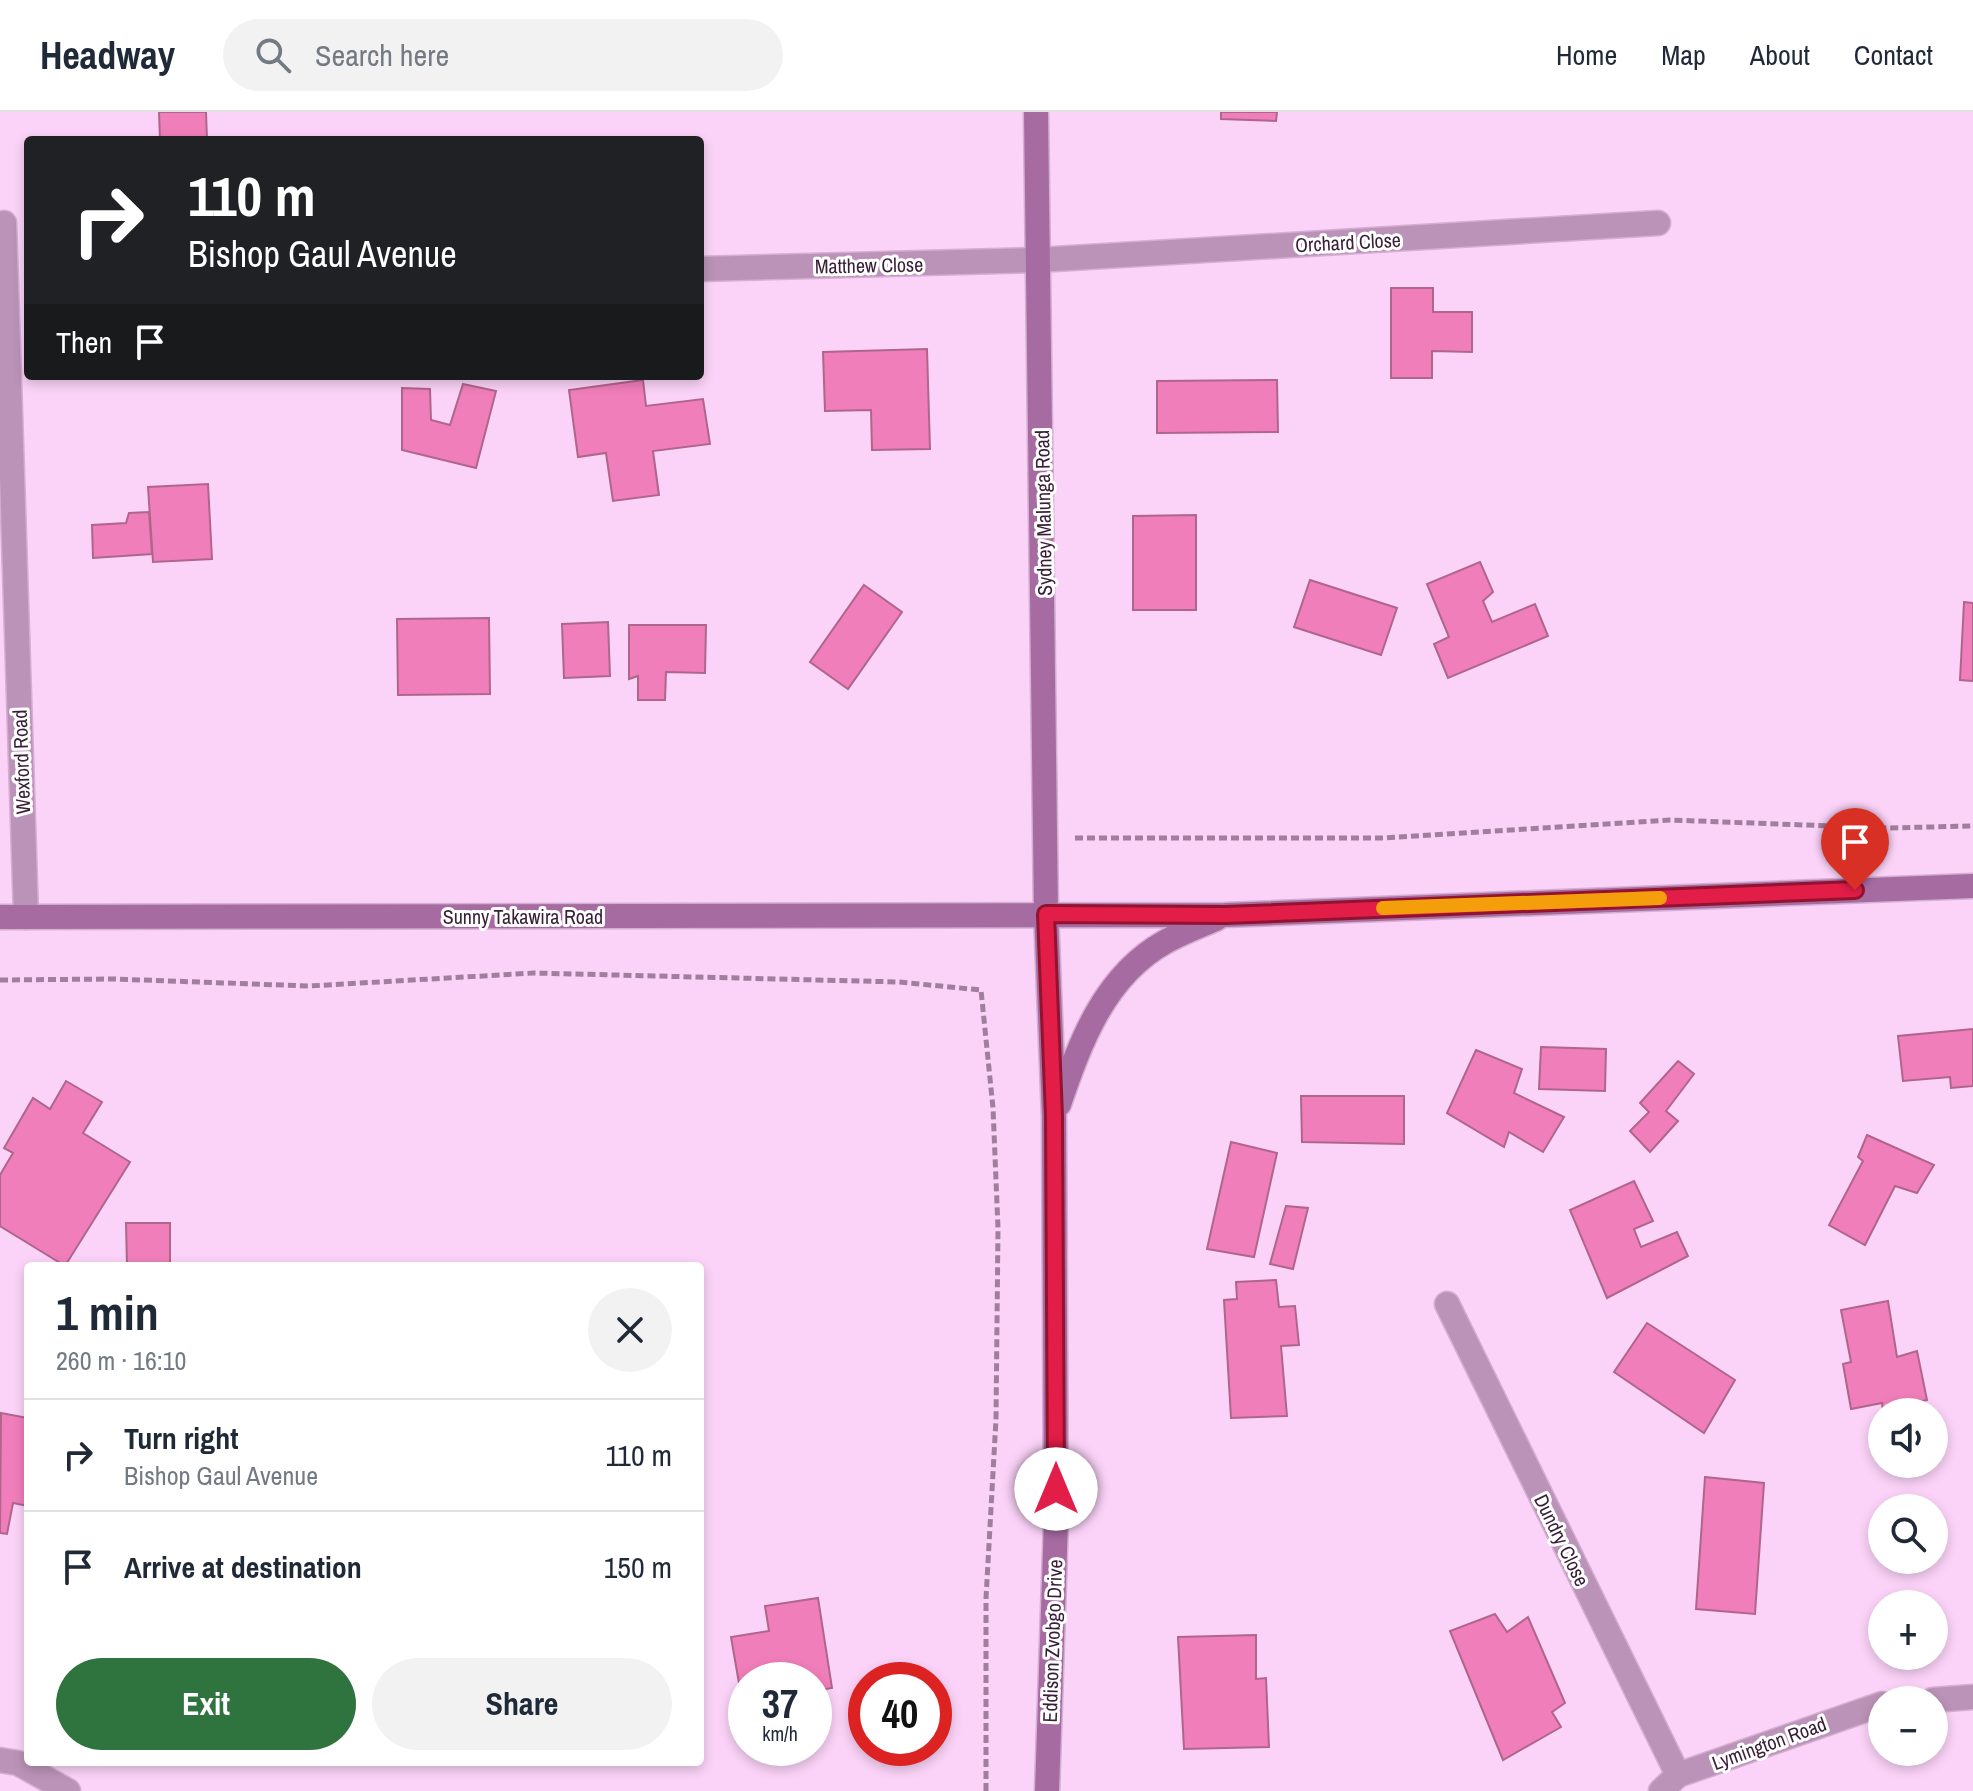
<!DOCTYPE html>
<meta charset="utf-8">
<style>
body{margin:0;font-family:"Archivo Narrow",sans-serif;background:#f2f2f3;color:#1f2937;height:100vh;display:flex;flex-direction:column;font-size:30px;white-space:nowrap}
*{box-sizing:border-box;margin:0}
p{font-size:26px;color:#747a83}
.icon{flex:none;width:44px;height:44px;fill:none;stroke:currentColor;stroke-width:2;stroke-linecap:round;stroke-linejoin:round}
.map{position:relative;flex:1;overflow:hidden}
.sheet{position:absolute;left:24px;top:1150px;width:680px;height:504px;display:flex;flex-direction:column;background:#fff;border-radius:8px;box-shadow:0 4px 12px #0003}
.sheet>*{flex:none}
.banner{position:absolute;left:24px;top:24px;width:680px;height:244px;border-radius:8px;box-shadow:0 4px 12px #0003;background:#202124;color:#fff;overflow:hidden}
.controls{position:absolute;left:1868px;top:1286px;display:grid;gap:16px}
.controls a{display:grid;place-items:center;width:80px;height:80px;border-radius:50%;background:#fff;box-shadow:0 4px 12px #0003;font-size:40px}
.speed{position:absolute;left:728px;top:1550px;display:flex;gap:16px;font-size:40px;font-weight:700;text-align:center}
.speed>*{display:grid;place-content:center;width:104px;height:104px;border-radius:50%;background:#fff;box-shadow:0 4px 12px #0003;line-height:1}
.speed small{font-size:20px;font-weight:400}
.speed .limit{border:12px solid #d22;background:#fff;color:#111}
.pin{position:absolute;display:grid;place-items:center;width:68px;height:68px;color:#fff;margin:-82px -34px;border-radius:50% 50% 50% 0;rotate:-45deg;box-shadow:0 0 8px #0007}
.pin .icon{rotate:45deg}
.me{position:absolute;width:88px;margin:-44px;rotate:0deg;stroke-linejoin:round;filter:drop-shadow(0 0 6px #0008)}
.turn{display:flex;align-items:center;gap:28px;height:168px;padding:0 32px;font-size:36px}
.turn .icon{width:104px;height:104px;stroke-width:2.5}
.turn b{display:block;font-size:56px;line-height:68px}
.then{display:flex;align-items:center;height:76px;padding:0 32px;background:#0003;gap:16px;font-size:30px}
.round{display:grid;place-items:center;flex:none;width:84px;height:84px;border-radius:42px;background:#f2f2f3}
.summary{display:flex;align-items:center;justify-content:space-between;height:136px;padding:0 32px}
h1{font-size:48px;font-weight:700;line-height:60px}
.cta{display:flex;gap:16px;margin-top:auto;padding:16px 32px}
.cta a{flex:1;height:92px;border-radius:48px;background:#2f743f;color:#fff;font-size:32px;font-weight:700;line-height:92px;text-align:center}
.cta a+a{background:#f2f2f3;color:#1f2937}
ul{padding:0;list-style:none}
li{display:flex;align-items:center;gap:24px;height:112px;padding:0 32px;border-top:2px solid #e0e1e3}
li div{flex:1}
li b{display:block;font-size:30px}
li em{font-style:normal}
header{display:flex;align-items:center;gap:48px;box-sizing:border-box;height:112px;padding:0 40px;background:#fff;border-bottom:2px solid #e0e1e3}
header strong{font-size:38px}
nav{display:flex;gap:44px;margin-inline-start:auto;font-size:28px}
.search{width:560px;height:72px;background:#f2f2f3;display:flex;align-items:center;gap:20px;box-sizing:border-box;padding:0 28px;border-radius:44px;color:#747a83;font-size:30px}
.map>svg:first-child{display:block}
.building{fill:#f07eba;stroke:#b0658b;stroke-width:2}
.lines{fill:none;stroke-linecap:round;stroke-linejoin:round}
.street-casing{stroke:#d4afd1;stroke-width:27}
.secondary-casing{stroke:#d4afd1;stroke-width:27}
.path{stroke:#a07f9e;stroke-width:5;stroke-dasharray:8 4;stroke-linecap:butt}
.street{stroke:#bb93b8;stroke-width:24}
.secondary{stroke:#a66ca2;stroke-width:24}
.route-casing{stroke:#92132f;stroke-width:20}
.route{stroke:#e11d48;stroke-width:14}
.slow{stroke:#f59e0b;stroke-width:14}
.labels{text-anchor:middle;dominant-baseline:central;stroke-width:6;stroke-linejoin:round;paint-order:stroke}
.street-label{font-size:20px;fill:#381f37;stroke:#fff}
</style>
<header>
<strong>Headway</strong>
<div class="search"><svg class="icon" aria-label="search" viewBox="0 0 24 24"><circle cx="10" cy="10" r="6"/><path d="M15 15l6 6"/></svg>Search here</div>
<nav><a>Home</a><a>Map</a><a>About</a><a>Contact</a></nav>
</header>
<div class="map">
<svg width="1973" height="1679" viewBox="0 0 1973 1679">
<rect width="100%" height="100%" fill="#fbd3f8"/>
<!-- building -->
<g class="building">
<polygon points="159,0 206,0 207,28 160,28"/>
<polygon points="1221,0 1277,0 1276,9 1221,7"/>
<polygon points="1391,176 1433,176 1433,200 1472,200 1472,240 1432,239 1432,266 1391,266"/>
<polygon points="927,237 930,337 872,338 871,298 825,299 823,240"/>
<polygon points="643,268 646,294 703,287 710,332 653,339 659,383 613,389 606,341 578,345 569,278"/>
<polygon points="1277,268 1278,320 1157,321 1157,269"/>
<polygon points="463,272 496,279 476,356 402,338 402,276 430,277 431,308 450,313"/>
<polygon points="208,372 212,447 153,450 148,375"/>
<polygon points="149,400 152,442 93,446 92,413 126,411 129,401"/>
<polygon points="1196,403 1196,498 1133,498 1133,404"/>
<polygon points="1480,450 1493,480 1483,489 1492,510 1535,492 1548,524 1448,566 1434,532 1449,525 1427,472"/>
<polygon points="1310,468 1397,496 1381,543 1294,515"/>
<polygon points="864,473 902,500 848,577 810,550"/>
<polygon points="1964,490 1973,491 1973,569 1960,568"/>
<polygon points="489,506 490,582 398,583 397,507"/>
<polygon points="608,510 610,564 564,566 562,512"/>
<polygon points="629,513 706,513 705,561 666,560 665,588 638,588 638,564 629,567"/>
<polygon points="1973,917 1973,974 1951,976 1950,965 1903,969 1898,924"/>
<polygon points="1541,935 1606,937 1605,979 1539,977"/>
<polygon points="1476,938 1522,957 1514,981 1564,1005 1543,1040 1509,1020 1504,1035 1447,1001"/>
<polygon points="1678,949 1694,962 1666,999 1678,1009 1650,1040 1630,1019 1649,1000 1640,991"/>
<polygon points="66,969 102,990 83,1021 130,1050 65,1154 0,1114 0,1063 13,1041 4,1036 33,986 50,997"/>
<polygon points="1301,984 1404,984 1404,1032 1302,1030"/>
<polygon points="1867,1023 1934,1053 1917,1081 1895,1074 1865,1133 1829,1113 1863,1049 1858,1045"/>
<polygon points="1231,1030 1277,1041 1254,1145 1207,1137"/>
<polygon points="1634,1069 1653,1109 1634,1117 1641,1135 1677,1120 1688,1144 1607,1186 1570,1098"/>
<polygon points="1286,1094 1308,1096 1293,1157 1270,1152"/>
<polygon points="126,1111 170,1111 170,1154 127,1154"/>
<polygon points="1276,1168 1279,1195 1295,1194 1299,1233 1281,1234 1287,1304 1231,1306 1224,1188 1237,1187 1236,1170"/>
<polygon points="1888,1189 1897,1245 1917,1239 1927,1288 1883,1298 1882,1291 1851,1297 1843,1252 1851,1250 1841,1198"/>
<polygon points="1647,1211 1735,1268 1704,1321 1614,1260"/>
<polygon points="1,1301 28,1306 28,1394 13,1391 7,1422 0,1421"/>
<polygon points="1705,1365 1764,1371 1755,1502 1696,1497"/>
<polygon points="818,1486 832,1576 814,1579 814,1568 746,1568 746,1576 740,1577 731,1525 769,1519 765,1494"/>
<polygon points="1495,1502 1507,1520 1528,1505 1565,1591 1552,1600 1561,1615 1503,1648 1450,1519"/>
<polygon points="1256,1523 1256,1567 1266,1566 1269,1635 1184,1637 1178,1525"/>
</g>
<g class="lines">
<defs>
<g id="street">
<polyline points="4,111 26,805"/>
<polyline points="700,157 1038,148 1658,111"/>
<polyline points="1447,1192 1678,1663"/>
<polyline points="1933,1588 1973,1585"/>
<polyline points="0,1648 18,1651 68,1679"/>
<polyline points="1661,1679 1678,1663 1882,1592"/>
</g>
<g id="secondary">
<polyline points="1036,0 1046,802 1054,1004 1056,1408 1047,1679"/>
<polyline points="0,805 1225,803 1973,774"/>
<path d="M1059,992C1080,931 1104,864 1165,830C1181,821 1199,814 1216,807"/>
</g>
</defs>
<!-- street casing -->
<use href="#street" class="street-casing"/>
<!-- secondary casing -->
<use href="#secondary" class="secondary-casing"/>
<!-- path -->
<g class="path">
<polyline points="1075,726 1384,726 1670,708 1887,716 1973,714"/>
<polyline points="0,868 114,867 309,874 534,861 899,870 981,878 993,996 998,1116 996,1307 986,1486 986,1679"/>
</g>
<!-- street -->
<use href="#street" class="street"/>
<!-- secondary -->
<use href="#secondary" class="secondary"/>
</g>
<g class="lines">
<defs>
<polyline id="route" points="1056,1377 1054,1004 1046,802 1225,803 1855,778"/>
</defs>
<!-- route casing -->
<use href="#route" class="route-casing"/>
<!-- route -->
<use href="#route" class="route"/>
<!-- slow -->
<polyline class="slow" points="1383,796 1660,786"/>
</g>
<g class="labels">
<!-- street labels -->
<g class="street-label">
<text transform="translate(1348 130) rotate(-3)">Orchard Close</text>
<text transform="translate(869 153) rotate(-1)">Matthew Close</text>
<text transform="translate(1043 401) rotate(-91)">Sydney Malunga Road</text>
<text transform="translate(21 650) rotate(-92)">Wexford Road</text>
<text x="523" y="804">Sunny Takawira Road</text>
<text transform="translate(1562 1428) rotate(64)">Dundry Close</text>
<text transform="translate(1052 1529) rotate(-88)">Eddison Zvobgo Drive</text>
<text transform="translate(1769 1631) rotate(-20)">Lymington Road</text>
</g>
</g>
</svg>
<div class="controls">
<a><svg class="icon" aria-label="sound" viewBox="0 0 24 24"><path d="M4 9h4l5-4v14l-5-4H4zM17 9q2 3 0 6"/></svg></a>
<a><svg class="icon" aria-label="search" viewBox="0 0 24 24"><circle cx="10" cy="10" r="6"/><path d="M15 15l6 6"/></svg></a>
<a>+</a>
<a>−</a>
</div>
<div class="speed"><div>37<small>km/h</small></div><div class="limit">40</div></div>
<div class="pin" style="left:1855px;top:778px;background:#d93025"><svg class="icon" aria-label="arrive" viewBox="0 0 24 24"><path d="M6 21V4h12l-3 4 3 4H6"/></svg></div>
<svg class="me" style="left:1056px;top:1377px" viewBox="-20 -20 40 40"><circle r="19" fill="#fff"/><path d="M0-13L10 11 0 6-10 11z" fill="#e11d48"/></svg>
<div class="banner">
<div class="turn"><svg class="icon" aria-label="right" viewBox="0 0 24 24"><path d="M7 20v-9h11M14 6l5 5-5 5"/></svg><div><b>110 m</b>Bishop Gaul Avenue</div></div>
<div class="then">Then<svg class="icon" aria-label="arrive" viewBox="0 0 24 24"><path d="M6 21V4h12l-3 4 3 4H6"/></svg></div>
</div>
<section class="sheet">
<div class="summary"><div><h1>1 min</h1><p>260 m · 16:10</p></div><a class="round"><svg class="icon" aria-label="close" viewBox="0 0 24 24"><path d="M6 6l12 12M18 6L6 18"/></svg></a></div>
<ul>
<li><svg class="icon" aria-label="right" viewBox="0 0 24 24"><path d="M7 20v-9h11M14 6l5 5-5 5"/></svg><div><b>Turn right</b><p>Bishop Gaul Avenue</p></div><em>110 m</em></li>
<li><svg class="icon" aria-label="arrive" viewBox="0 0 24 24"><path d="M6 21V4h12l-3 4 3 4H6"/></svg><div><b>Arrive at destination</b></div><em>150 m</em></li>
</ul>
<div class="cta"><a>Exit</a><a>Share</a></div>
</section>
</div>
